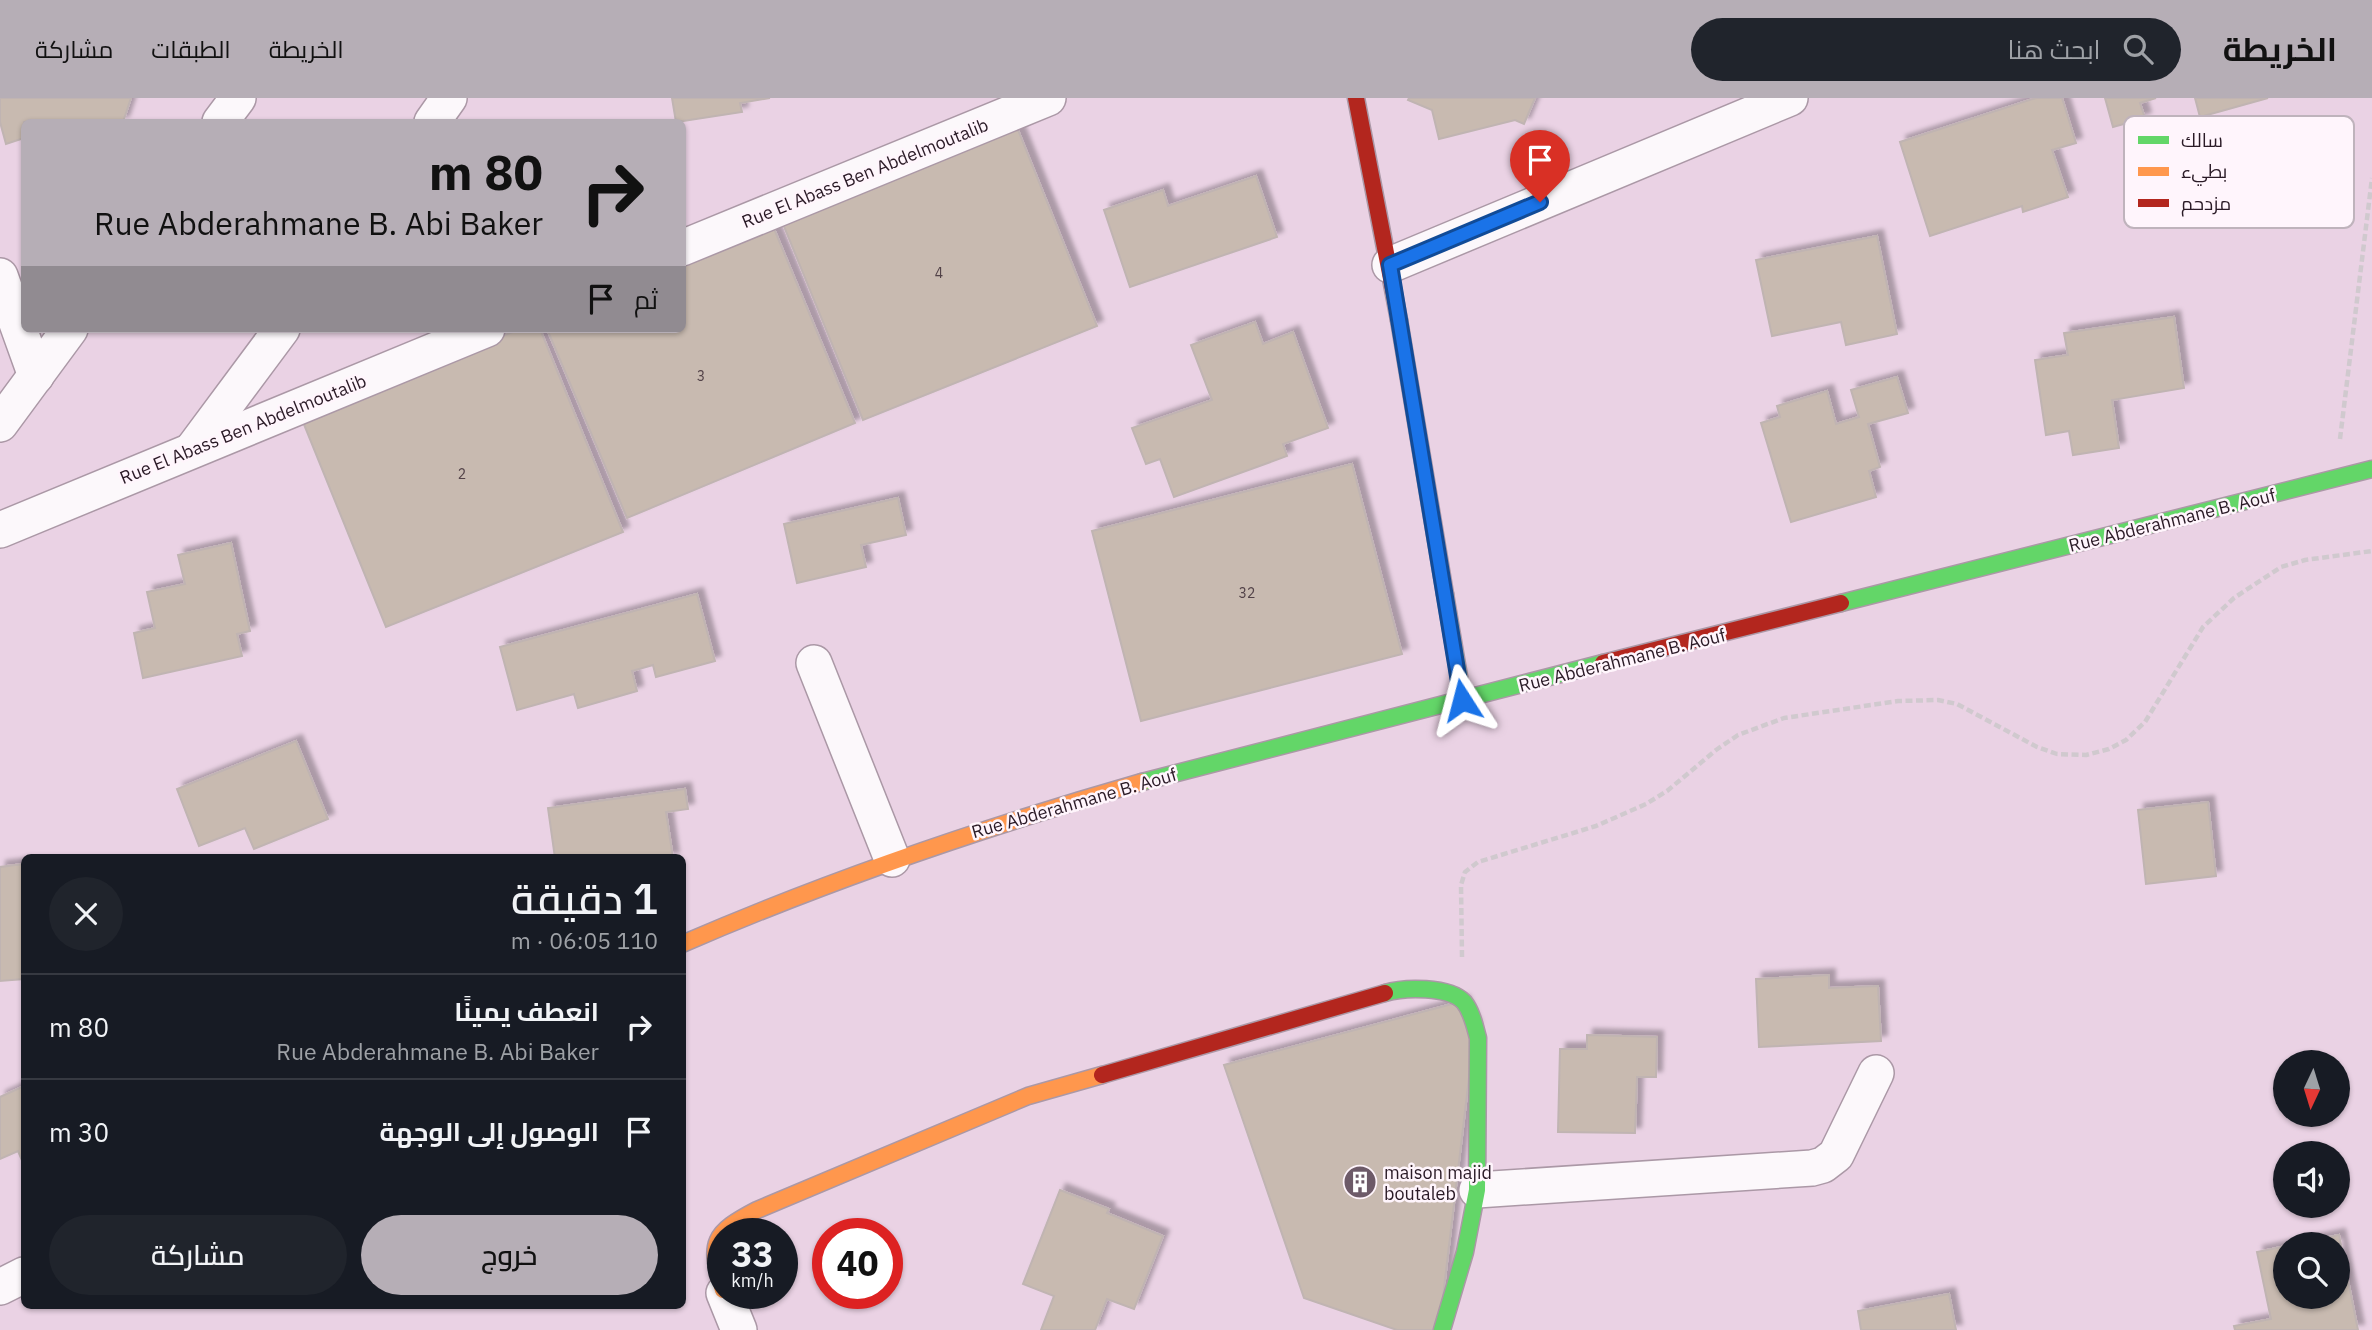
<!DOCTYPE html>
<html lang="ar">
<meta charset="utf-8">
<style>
body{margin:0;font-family:"IBM Plex Sans",Cairo,sans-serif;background:#20242c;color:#f1f3f6;direction:rtl;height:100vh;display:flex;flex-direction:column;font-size:26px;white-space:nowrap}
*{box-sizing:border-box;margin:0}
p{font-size:23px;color:#9ea1a6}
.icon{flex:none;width:38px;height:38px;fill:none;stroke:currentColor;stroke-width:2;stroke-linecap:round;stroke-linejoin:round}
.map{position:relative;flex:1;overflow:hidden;direction:ltr}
.side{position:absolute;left:21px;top:756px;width:665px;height:455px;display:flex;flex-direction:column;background:#171b24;border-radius:10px;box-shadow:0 2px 5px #0004;direction:rtl}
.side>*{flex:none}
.top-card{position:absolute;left:21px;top:21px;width:665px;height:214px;border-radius:10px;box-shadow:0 2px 5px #0004;direction:rtl;background:#b6aeb6;color:#111;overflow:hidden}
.needle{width:46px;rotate:184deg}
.buttons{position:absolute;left:2273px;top:952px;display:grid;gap:14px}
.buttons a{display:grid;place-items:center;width:77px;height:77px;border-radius:50%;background:#171b24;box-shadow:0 2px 5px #0004;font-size:35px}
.speed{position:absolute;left:707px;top:1120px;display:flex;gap:14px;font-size:35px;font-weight:700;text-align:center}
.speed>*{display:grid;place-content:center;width:91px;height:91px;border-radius:50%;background:#171b24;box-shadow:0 2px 5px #0004;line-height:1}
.speed small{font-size:18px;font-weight:400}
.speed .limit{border:10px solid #d22;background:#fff;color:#111}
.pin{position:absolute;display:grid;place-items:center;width:60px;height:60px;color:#fff;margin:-72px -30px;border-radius:50% 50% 50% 0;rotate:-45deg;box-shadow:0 0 7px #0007}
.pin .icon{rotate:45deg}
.me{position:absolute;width:77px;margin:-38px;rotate:351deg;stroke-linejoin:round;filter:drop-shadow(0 0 5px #0008)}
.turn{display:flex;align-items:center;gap:24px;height:147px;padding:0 28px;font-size:32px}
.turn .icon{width:91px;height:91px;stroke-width:2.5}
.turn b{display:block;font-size:49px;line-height:60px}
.then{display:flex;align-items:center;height:66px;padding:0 28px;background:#0003;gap:14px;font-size:26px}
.round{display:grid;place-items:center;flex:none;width:74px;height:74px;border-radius:37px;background:#20242c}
.overview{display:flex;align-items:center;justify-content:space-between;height:119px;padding:0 28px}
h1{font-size:42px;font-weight:600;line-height:52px}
.primary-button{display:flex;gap:14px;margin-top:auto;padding:14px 28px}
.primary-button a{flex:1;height:80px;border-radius:42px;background:#b6aeb6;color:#111;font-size:28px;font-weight:600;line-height:80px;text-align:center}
.primary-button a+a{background:#20242c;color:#f1f3f6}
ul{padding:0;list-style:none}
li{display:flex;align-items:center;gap:21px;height:105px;padding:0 28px;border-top:2px solid #363941}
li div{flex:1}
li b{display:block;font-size:26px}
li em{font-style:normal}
header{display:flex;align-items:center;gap:42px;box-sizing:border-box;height:98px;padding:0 35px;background:#b6aeb6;color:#111}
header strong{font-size:33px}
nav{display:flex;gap:38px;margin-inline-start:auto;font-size:24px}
.search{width:490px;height:63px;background:#20242c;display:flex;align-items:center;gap:18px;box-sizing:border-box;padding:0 24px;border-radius:38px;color:#9ea1a6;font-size:26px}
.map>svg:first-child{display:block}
.building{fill:#c8bab0;stroke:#c0b4b2;stroke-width:2;filter:url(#shadow)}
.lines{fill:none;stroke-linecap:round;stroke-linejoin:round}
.street-casing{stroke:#ab98a6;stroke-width:38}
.fast-casing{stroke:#ab98a6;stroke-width:19}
.slow-casing{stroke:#ab98a6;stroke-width:19}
.jam-casing{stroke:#ab98a6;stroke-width:19}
.path{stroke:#d0c9ce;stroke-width:4.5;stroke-dasharray:7 3.5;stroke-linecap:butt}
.street{stroke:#fcf8fb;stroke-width:35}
.fast{stroke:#63d668;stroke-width:16}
.slow{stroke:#ff974d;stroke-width:16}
.jam{stroke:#b3261e;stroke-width:16}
.route-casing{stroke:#114b97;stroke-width:18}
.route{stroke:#1a73e8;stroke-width:12}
.labels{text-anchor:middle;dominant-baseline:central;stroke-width:5;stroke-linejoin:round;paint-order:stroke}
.number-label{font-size:14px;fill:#524248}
.street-label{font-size:18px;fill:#2a1a26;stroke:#fff5fc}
.poi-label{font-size:18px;fill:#2a1a26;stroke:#fff5fc;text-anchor:start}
.key{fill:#fff5fc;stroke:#bfb3bc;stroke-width:2}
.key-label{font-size:19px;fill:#2a1a26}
</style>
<header>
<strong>الخريطة</strong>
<div class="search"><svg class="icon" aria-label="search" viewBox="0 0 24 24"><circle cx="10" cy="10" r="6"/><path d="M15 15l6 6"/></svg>ابحث هنا</div>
<nav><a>الخريطة</a><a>الطبقات</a><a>مشاركة</a></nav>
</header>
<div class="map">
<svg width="2372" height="1232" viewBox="0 0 2372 1232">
<defs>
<filter id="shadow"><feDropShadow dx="6" dy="-6" stdDeviation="2" flood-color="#0004"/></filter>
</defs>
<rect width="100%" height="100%" fill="#ead2e4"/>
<!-- building -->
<g class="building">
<polygon points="0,0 131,0 123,24 24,24 24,40 6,46 0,24"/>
<polygon points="672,0 770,0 740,5 742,14 676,24"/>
<polygon points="1409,0 1535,0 1524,26 1515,22 1439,41 1432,12 1408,2"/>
<polygon points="2036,0 2062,0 2076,45 2052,52 2068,99 2023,114 2022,108 1930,138 1900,44"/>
<polygon points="2105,0 2156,0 2140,5 2145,20 2113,29"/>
<polygon points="2195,0 2268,0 2200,19"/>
<polygon points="1016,27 1097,228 863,322 781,121"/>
<polygon points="1256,78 1277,139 1130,189 1104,112 1163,92 1168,108"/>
<polygon points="772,126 855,325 627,420 547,231 682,231 682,163"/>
<polygon points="1877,138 1897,236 1846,247 1841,224 1772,238 1756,162"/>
<polygon points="2174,219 2184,290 2112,302 2119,350 2073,357 2069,333 2046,337 2035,262 2068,257 2064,235"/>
<polygon points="1255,224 1263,246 1293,234 1328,330 1283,346 1287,358 1174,399 1160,361 1146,366 1132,330 1212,302 1191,247"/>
<polygon points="520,231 540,231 623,434 386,529 301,319"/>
<polygon points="1897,279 1908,315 1868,326 1880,369 1869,373 1876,399 1791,424 1761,325 1780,319 1777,308 1827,293 1836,326 1859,319 1851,292"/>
<polygon points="1352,366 1402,556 1141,623 1092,433"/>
<polygon points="898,400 906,437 861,447 866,469 797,485 784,426"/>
<polygon points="231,445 250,533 237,536 242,558 143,580 134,535 155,530 147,494 185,486 178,457"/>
<polygon points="697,496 715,563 656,579 653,567 632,573 637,593 578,610 574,596 517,612 500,549"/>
<polygon points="296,643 328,721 254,751 245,730 199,748 177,691"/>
<polygon points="685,691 688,711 666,714 673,760 555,760 548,710"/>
<polygon points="2208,704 2216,778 2146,786 2138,712"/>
<polygon points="24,766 24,881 0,883 0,769"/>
<polygon points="1829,877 1829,890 1878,888 1881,943 1759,949 1756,881"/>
<polygon points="1463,903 1475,929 1439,1232 1397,1232 1304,1200 1224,967"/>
<polygon points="1587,937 1657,939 1656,979 1637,979 1635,1035 1558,1034 1560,951 1587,951"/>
<polygon points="24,988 24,1067 18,1053 0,1061 0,999"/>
<polygon points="1060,1092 1109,1111 1107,1115 1163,1138 1134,1211 1107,1201 1095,1232 1041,1232 1054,1198 1023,1186"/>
<polygon points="2339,1137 2358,1232 2235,1232 2234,1228 2271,1221 2257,1154 2286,1148 2286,1199 2338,1199 2338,1146 2294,1146"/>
<polygon points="1949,1196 1956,1232 1861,1232 1858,1213"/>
</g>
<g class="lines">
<defs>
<g id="street">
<polyline points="220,24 238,0"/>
<polyline points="432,24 449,0"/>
<polyline points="682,150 1048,0"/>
<polyline points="1390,167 1790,0"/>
<polyline points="0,178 36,278"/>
<polyline points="0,326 70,231"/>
<polyline points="192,352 282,231"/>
<polyline points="0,432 487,231"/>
<polyline points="814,565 892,761"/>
<polyline points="1477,1092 1812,1070 1823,1067 1836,1057 1876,975"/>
<polyline points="0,1189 24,1177"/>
<polyline points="724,1195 739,1232"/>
</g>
<g id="fast">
<polyline points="1445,496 1463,602"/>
<polyline points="1841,505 2372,371"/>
<polyline points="1142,684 1603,565"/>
<path d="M1385,895C1404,889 1449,888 1464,904C1472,914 1475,929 1478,940L1477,1092L1465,1154L1442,1232"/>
</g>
<g id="slow">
<polyline points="1399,222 1445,496"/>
<path d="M682,846C832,781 985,729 1142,684"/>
<path d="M723,1192C708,1144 713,1135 757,1112L1028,998L1102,977"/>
</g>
<g id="jam">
<polyline points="1356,0 1399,222"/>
<polyline points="1603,565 1841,505"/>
<polyline points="1102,977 1385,895"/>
</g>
</defs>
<!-- street casing -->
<use href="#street" class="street-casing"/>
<!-- fast casing -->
<use href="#fast" class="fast-casing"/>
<!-- slow casing -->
<use href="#slow" class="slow-casing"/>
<!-- jam casing -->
<use href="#jam" class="jam-casing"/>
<!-- path -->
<g class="path">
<polyline points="2340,341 2372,80"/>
<polyline points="1462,859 1461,787 1465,774 1478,764 1596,728 1646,706 1667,693 1716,652 1738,637 1784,620 1898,603 1938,602 1957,606 2037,649 2057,656 2086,657 2109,651 2126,642 2145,624 2203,529 2234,500 2281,469 2305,462 2372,453"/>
</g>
<!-- street -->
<use href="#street" class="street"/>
<!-- fast -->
<use href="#fast" class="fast"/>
<!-- slow -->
<use href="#slow" class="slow"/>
<!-- jam -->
<use href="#jam" class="jam"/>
</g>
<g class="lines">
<defs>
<polyline id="route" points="1462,602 1390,167 1540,104"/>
</defs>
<!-- route casing -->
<use href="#route" class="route-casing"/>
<!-- route -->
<use href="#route" class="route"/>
</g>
<!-- icons -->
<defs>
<symbol id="building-disc" viewBox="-11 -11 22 22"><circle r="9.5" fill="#6d5a68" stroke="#fff5fc"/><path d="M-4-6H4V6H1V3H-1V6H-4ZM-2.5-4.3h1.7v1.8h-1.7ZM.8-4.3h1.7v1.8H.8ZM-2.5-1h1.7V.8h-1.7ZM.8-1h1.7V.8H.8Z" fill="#fff"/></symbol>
</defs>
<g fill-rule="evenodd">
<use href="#building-disc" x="1341" y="1065" width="38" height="38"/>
</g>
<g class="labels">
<!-- number labels -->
<g class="number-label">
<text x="939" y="175">4</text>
<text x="701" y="278">3</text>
<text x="462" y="376">2</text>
<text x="1247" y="495">32</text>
</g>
<!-- street labels -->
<g class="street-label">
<text transform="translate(865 75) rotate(-22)">Rue El Abass Ben Abdelmoutalib</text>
<text transform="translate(243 331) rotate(-22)">Rue El Abass Ben Abdelmoutalib</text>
<text transform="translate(2172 422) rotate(-14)">Rue Abderahmane B. Aouf</text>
<text transform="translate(1622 562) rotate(-14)">Rue Abderahmane B. Aouf</text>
<text transform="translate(1074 705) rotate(-16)">Rue Abderahmane B. Aouf</text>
</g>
<!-- poi labels -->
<g class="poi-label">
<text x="1384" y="1074">maison majid<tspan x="1384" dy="21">boutaleb</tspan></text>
</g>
</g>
<!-- legend -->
<rect x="2124" y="18" width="230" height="112" rx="10" class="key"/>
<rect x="2138" y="38" width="31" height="8" fill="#63d668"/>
<rect x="2138" y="69" width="31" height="9" fill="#ff974d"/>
<rect x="2138" y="101" width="31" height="8" fill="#b3261e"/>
<g class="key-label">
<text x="2181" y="49">سالك</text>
<text x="2181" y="80">بطيء</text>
<text x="2181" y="112">مزدحم</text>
</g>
</svg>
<div class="buttons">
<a><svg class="needle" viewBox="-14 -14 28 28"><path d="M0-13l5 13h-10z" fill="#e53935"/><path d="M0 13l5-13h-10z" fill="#9ea1a6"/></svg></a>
<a><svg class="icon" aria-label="sound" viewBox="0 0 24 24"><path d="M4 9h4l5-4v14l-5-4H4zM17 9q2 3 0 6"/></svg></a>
<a><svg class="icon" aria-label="search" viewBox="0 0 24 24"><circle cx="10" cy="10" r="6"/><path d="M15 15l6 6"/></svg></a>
</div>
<div class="speed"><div>33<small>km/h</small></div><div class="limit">40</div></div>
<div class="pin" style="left:1540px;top:104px;background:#d93025"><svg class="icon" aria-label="arrive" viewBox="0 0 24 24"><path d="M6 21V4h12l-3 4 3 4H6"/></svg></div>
<svg class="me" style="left:1462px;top:602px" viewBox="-20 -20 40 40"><path d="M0-17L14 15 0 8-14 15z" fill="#1a73e8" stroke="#fff" stroke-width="4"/></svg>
<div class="top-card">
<div class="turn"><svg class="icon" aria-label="right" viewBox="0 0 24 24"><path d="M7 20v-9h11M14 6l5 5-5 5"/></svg><div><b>80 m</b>Rue Abderahmane B. Abi Baker</div></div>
<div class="then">ثم<svg class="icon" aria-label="arrive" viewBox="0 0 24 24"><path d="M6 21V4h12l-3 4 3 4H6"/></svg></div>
</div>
<section class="side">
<div class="overview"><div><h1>1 دقيقة</h1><p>110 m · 06:05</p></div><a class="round"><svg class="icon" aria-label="close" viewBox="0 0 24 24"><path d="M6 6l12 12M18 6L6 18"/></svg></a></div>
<ul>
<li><svg class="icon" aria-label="right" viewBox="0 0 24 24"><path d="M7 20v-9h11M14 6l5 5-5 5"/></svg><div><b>انعطف يمينًا</b><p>Rue Abderahmane B. Abi Baker</p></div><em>80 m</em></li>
<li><svg class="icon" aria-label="arrive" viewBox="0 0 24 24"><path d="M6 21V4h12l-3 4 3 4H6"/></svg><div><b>الوصول إلى الوجهة</b></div><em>30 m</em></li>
</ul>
<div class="primary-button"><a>خروج</a><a>مشاركة</a></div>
</section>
</div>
